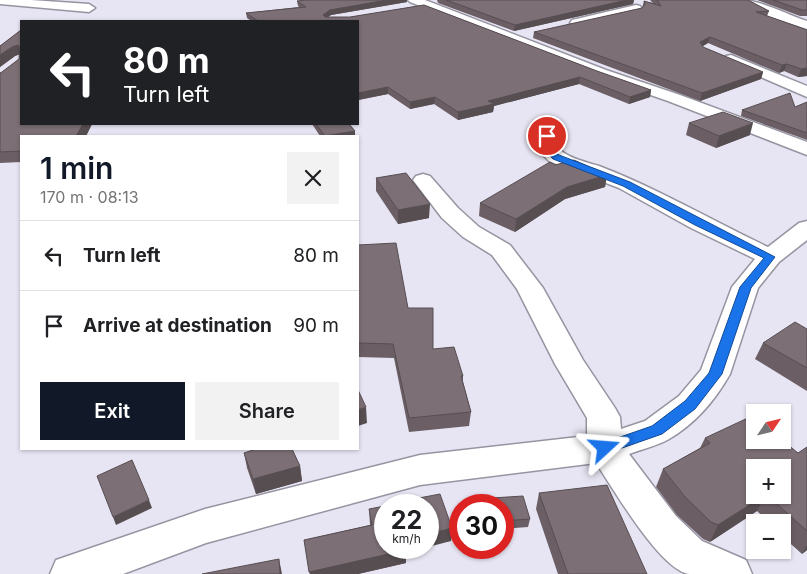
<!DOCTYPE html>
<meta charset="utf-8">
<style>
body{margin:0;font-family:Inter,sans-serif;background:#f2f2f2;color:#202124;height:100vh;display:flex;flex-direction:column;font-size:19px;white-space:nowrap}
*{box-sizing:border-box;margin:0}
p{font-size:16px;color:#757577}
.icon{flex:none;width:28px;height:28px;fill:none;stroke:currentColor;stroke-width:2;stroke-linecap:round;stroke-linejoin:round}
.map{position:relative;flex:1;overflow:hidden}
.details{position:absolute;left:20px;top:135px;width:339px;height:315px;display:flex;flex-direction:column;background:#fff;border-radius:0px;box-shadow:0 1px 4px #0004}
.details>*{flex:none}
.hud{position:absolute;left:20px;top:20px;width:339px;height:105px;border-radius:0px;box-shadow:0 1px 4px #0004;background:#202124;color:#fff;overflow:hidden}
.needle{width:32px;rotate:55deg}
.fabs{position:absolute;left:746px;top:404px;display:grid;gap:10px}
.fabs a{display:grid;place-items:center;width:45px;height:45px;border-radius:0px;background:#fff;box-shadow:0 1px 4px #0004;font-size:25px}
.speed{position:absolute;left:374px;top:494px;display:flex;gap:10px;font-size:25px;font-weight:700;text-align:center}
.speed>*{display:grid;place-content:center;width:65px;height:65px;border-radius:50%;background:#fff;box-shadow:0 1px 4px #0004;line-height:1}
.speed small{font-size:12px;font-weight:400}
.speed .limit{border:8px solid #d22;background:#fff;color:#111}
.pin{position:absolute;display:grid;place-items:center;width:42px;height:42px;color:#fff;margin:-21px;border:2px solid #fff;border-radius:50%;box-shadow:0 1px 5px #0007}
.me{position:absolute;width:55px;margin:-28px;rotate:71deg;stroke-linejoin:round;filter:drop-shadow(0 0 4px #0008)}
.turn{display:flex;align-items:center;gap:18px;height:105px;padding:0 20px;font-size:22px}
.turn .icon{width:65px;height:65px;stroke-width:2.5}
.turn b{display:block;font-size:35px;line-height:42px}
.round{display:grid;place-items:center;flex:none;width:52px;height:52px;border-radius:0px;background:#f2f2f2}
.overview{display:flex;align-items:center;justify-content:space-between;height:85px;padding:0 20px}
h1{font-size:30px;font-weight:600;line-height:38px;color:#111827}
.cta{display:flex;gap:10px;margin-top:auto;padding:10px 20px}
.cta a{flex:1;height:58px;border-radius:0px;background:#111827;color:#fff;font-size:20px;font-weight:600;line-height:58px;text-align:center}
.cta a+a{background:#f2f2f2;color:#202124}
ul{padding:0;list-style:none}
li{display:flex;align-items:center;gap:15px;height:70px;padding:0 20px;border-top:1px solid #e0e0e0}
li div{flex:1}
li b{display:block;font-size:19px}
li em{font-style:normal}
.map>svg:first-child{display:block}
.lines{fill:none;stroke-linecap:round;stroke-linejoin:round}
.street-casing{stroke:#9694a1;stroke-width:3}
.street{fill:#fff;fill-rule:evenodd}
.wall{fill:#6b5f65;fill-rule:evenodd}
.shaded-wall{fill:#574e52}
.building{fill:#7c6f75;stroke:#574e52}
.route{fill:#1a73e8;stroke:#114b97}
</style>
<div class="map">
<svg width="807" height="574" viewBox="0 0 807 574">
<rect width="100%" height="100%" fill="#e7e5f3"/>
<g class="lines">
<defs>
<g id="street">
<polygon points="0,0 31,0 89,4 95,8 89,12 0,4"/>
<polygon points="408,0 425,0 606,70 680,95 807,142 807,155 668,101 596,76 508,40 410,2"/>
<path d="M740,0C761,0 786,14 807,21V29L768,16Z"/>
<polygon points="636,5 640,6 642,9 640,12 576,27 570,23 572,20"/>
<polygon points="731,55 807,86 807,97 726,62 724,59 726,56"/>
<path d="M547,130L554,132L556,136L553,141C561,157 583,161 599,166C657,188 711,220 768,247L799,223L807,221V240L779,262L758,288L730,374C716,399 695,424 669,439C657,446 642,449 629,454L676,516L702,541L746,560L752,574C732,574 709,574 689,574C660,570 613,488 596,463L420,485L206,543L123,574H50L56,560L205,509L420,455L587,436V418L555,364L517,289L492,255L463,237L442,218L413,180L416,176L423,174L430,176L458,208L479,227L510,245L543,288L583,360L615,408L620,417L621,429L645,421L679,396L701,370L732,287L755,259L691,228L619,188L549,161L540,152L535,141L540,132Z"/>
</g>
</defs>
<!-- street casing -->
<use href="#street" class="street-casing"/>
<!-- street -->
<use href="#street" class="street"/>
</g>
<!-- wall -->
<g class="wall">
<polygon points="305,0 407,0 407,2 331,15 328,17 350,17 424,5 597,71 651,90 650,97 629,104 579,84 494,106 493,112 458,120 434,104 410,109 388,94 358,100 358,21 251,21 247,18 246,13 299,7 298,6 297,1"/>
<polygon points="437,0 634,0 633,4 514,31 438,3"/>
<polygon points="650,0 748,0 769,11 767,16 807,30 807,76 798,77 784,71 779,73 708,43 703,46 703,47 763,72 761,79 700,101 533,38 534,32 642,8 644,1 653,3"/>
<polygon points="752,0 807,0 807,16 800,16 757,0"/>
<polygon points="21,30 92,124 86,136 21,136 21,162 0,163 0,73 2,72 19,59 19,54 15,56 0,67 0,46"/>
<polygon points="807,102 807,140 741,116 742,110 795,107"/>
<polygon points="689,123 750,135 716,148 686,135"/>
<polygon points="312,124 349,124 355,131 355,136 320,136"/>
<polygon points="555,165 607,175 605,187 565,199 515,232 479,216 480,203"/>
<polygon points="376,178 429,218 398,224 376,191"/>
<polygon points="358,245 408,308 433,349 463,376 463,382 471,412 469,426 409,432 394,358 358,357"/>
<polygon points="807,329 807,391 755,359 763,343"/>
<path d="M705,438L798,453L807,447V550L802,554L782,536V522H769L757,511L710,542L703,539L677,515L656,487L663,469L700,448ZM782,468V495H755Z"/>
<polygon points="253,449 292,449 300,466 302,481 256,494 247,468 244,453 254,450"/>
<polygon points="539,493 647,574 558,574 536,509"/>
<polygon points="492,498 530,519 528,527 502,529 502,505 491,505"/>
<polygon points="369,509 385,548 424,548 406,552 406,563 358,574 310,574 304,540 370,525"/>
</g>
<!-- shaded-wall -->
<g class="shaded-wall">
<polygon points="387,0 407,0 407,2 331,15 323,21 323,15 330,10"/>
<polygon points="627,0 634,0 633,4 514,31 515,25"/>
<polygon points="710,37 708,43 698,49 700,42"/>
<polygon points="18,45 21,54 15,56 0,67 0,55 12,47"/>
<polygon points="787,64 784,71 779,73 782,65"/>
<polygon points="807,68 807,76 798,77 801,69"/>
<polygon points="763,72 761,79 700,101 702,93"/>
<polygon points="580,77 579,84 494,106 493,112 458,120 458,112 488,101"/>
<polygon points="388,87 388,94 358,100 358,93"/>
<polygon points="651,90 650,97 629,104 630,97"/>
<polygon points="435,97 434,104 410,109 410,102"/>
<polygon points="753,123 750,135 716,148 719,136"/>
<polygon points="83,124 92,124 86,136 76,136"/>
<polygon points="355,131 355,136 325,136"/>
<polygon points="607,175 605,187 565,199 515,232 516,219 567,187"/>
<polygon points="430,204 429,218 398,224 398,210"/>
<polygon points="366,407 367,423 358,426 358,410"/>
<polygon points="300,466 302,481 256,494 253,479"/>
<polygon points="765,495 766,495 757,511 710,542 718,525"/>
<polygon points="149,500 152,508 116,525 113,517"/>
<polygon points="452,528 451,541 428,547 428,534"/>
<polygon points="807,545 807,550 802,554"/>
<polygon points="403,548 424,548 406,552 406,563 358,574 310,574 309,572"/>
<polygon points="279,559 282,574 280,574"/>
</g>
<!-- building -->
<g class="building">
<polygon points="305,0 387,0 330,10 323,15 325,17 350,17 424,5 597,71 651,90 630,97 580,77 488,101 494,104 458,112 435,97 410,102 388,87 358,93 358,21 258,21 246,13 306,7 297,1"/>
<polygon points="446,0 627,0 515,25"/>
<polygon points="657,0 748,0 769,11 756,12 807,30 807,68 801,69 787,64 782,65 710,37 700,42 703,47 763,72 702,93 534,32 642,8 645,4 644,1 661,6"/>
<polygon points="773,0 807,0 807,10 802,10"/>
<polygon points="21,30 21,124 83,124 76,136 21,136 21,151 0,152 0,73 2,72 19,59 20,47 18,45 12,47 0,55 0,46"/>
<polygon points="790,93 795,107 807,102 807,133 742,110"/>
<polygon points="723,112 753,123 719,136 689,123"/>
<polygon points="316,124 349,124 355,131 325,136"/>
<polygon points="574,160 607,175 567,187 516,219 480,203 550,162 555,165"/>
<polygon points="406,173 430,204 398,210 376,178"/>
<polygon points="396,243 408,308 433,308 433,349 454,347 463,376 461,376 471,412 409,418 393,344 358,343 358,245"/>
<polygon points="795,322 807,329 807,368 763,343"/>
<polygon points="358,390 366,407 358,410"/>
<polygon points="752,416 755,418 755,440 782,440 798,453 807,447 807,531 767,495 782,495 782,468 755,468 755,495 765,495 718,525 711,522 685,497 663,469 710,443 705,438"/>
<polygon points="256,449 292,449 300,466 253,479 244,453"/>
<polygon points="132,460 149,500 113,517 97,476"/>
<polygon points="607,485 647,574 568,574 539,493"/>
<polygon points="440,494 452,528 428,534 428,505 421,505 419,498"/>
<polygon points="523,496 530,519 502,521 502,505 493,505 492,498"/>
<polygon points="411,500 414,505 389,505"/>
<polygon points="385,506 385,548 405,548 406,550 309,572 304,540 372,525 369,509"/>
<polygon points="279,559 280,574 202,574"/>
</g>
<!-- route -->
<polygon class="route" points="544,134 550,134 551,136 548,141 550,147 559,155 630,182 775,257 751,288 722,374 695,409 662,434 605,454 600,452 597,448 600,444 652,426 685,401 709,373 740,287 764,258 695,225 623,186 553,159 544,150 540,141"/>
</svg>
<div class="fabs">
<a><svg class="needle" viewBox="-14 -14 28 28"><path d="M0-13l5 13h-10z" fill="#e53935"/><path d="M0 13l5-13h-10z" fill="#757577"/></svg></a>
<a>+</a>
<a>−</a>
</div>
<div class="speed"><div>22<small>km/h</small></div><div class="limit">30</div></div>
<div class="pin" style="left:547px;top:136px;background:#d93025"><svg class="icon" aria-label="arrive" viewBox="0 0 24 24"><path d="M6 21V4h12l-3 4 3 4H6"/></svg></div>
<svg class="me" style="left:605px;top:448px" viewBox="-20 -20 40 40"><path d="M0-17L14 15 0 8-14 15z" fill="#1a73e8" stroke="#fff" stroke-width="4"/></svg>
<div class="hud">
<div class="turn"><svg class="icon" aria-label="left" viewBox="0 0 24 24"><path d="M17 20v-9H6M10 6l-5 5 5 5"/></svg><div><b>80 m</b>Turn left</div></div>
</div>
<section class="details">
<div class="overview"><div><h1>1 min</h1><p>170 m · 08:13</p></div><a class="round"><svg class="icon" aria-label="close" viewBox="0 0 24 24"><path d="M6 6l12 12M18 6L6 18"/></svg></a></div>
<ul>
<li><svg class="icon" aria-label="left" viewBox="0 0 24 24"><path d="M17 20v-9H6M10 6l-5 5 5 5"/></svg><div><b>Turn left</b></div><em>80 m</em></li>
<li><svg class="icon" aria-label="arrive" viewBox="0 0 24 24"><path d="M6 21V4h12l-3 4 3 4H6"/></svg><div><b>Arrive at destination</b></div><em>90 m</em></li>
</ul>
<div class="cta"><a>Exit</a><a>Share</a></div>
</section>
</div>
